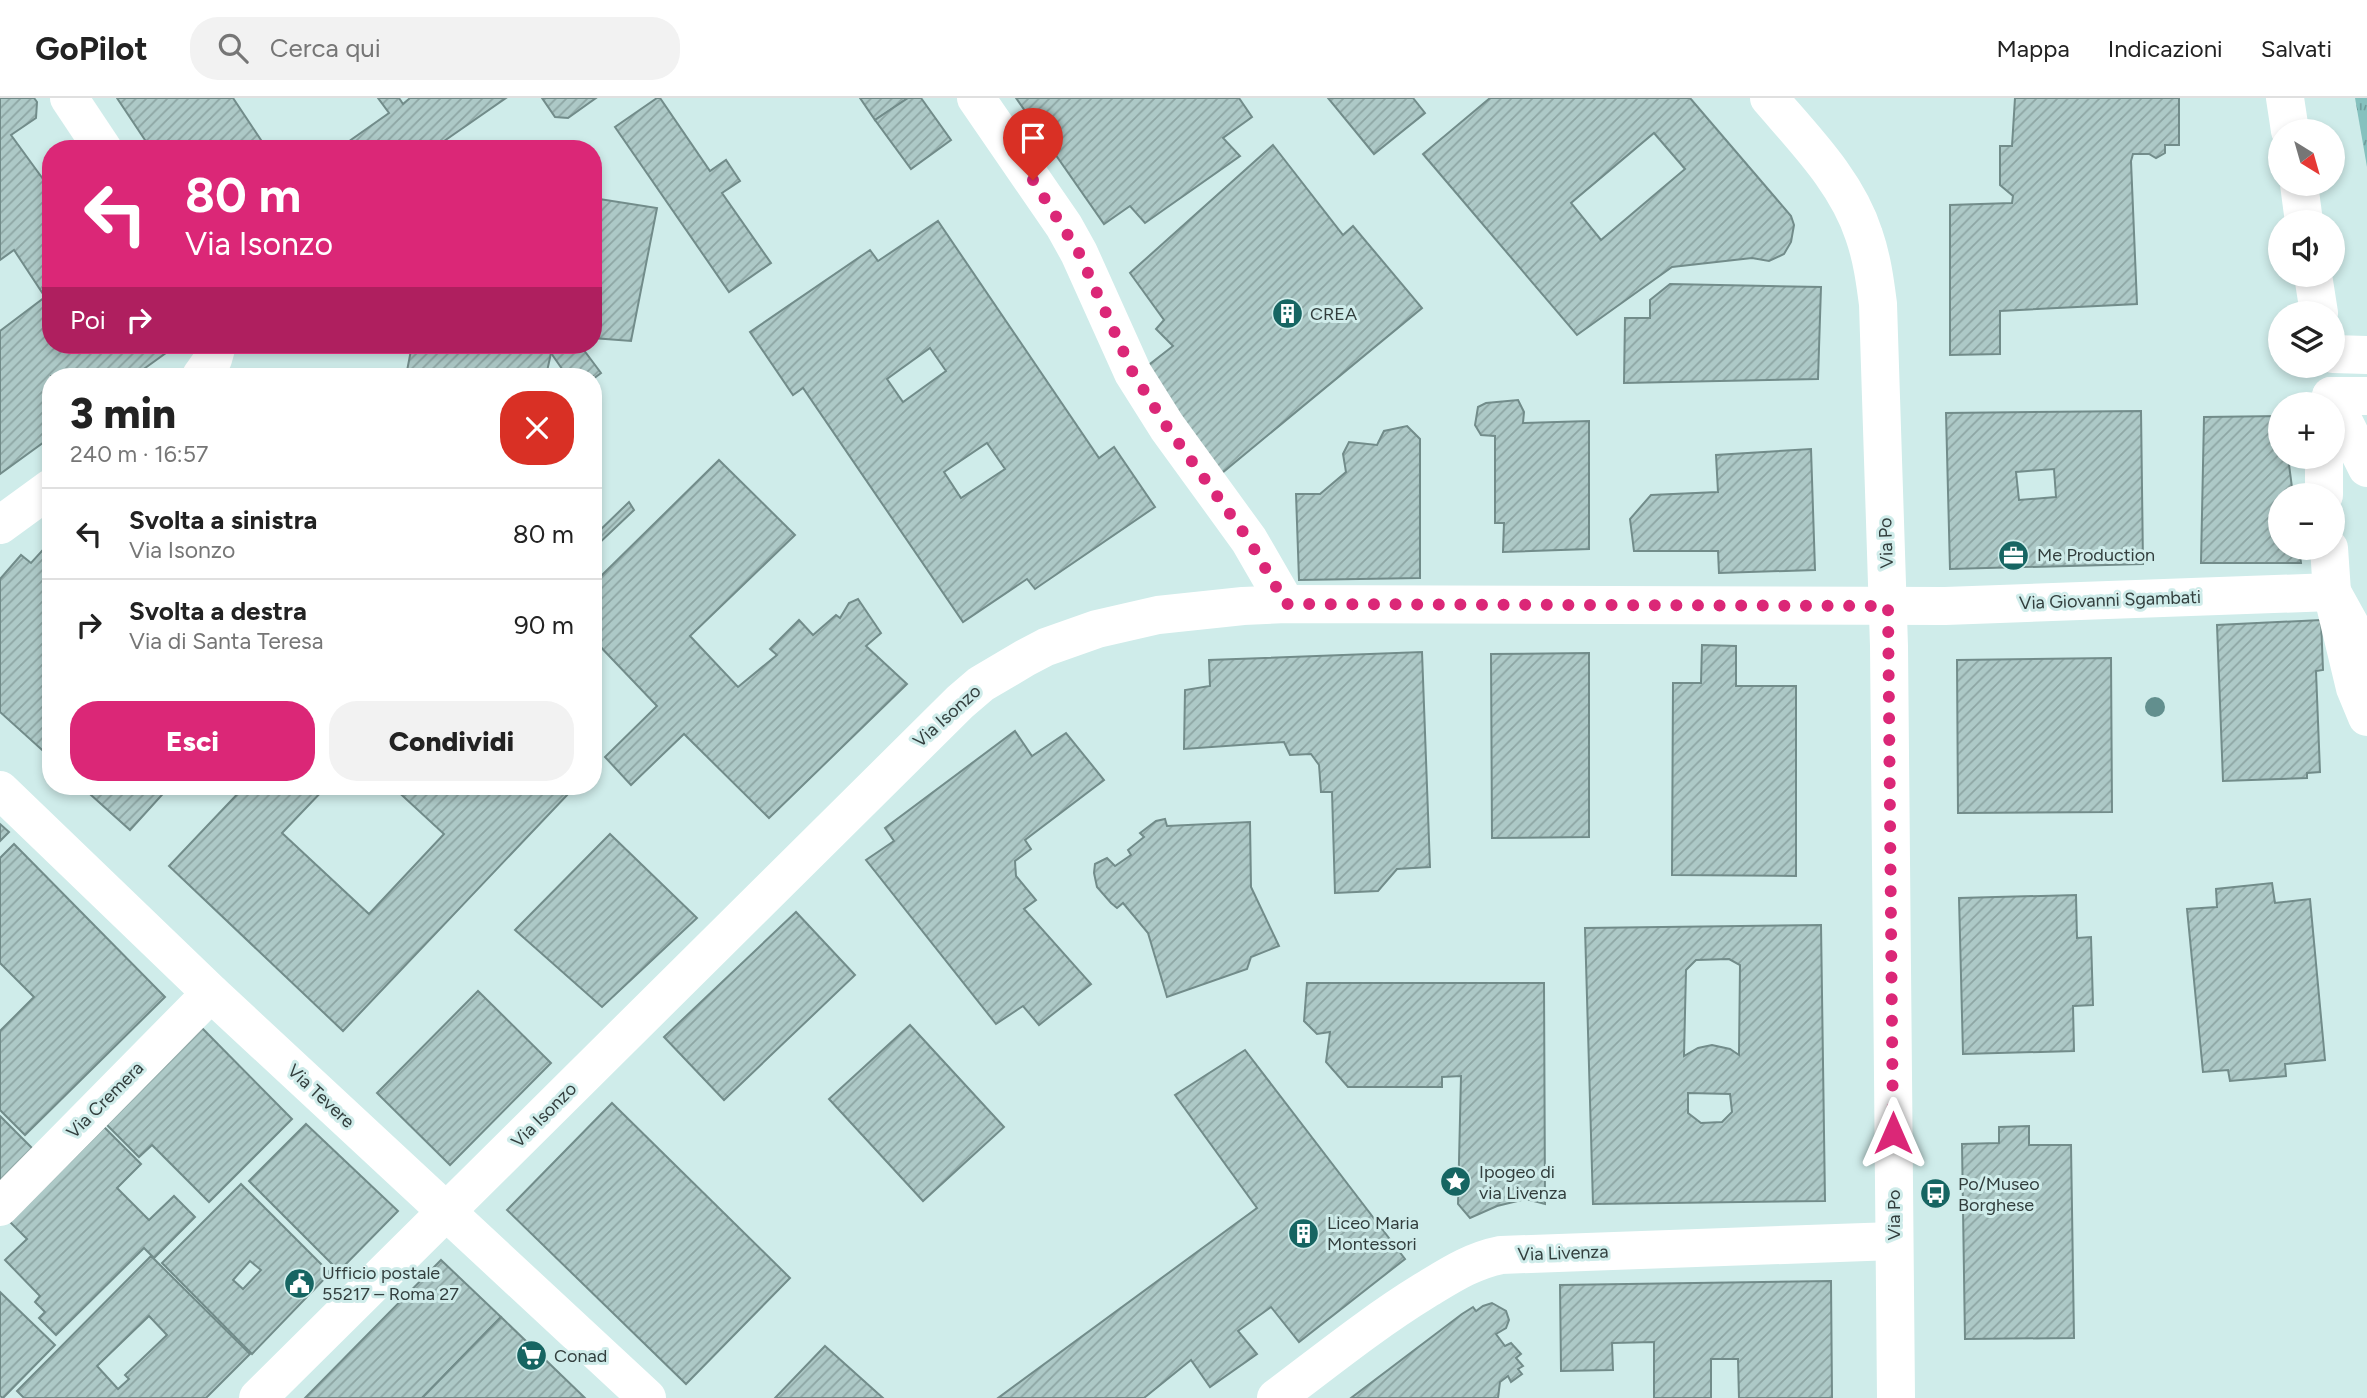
<!DOCTYPE html>
<html lang="it">
<meta charset="utf-8">
<style>
body{margin:0;font-family:Figtree,sans-serif;background:#f2f2f2;color:#222;height:100vh;display:flex;flex-direction:column;font-size:26px;white-space:nowrap}
*{box-sizing:border-box;margin:0}
p{font-size:23px;color:#767676}
.icon{flex:none;width:38px;height:38px;fill:none;stroke:currentColor;stroke-width:2;stroke-linecap:round;stroke-linejoin:round}
.map{position:relative;flex:1;overflow:hidden}
.drawer{position:absolute;left:42px;top:270px;width:560px;height:427px;display:flex;flex-direction:column;background:#fff;border-radius:28px;box-shadow:0 4px 10px #0003}
.drawer>*{flex:none}
.banner{position:absolute;left:42px;top:42px;width:560px;height:214px;border-radius:28px;box-shadow:0 4px 10px #0003;background:#db2777;color:#fff;overflow:hidden}
.needle{width:46px;rotate:143deg}
.fabs{position:absolute;left:2268px;top:21px;display:grid;gap:14px}
.fabs a{display:grid;place-items:center;width:77px;height:77px;border-radius:50%;background:#fff;box-shadow:0 4px 10px #0003;font-size:35px}
.pin{position:absolute;display:grid;place-items:center;width:60px;height:60px;color:#fff;margin:-72px -30px;border-radius:50% 50% 50% 0;rotate:-45deg;box-shadow:0 0 7px #0007}
.pin .icon{rotate:45deg}
.me{position:absolute;width:77px;margin:-38px;rotate:0deg;stroke-linejoin:round;filter:drop-shadow(0 0 5px #0008)}
.turn{display:flex;align-items:center;gap:24px;height:147px;padding:0 28px;font-size:32px}
.turn .icon{width:91px;height:91px;stroke-width:2.5}
.turn b{display:block;font-size:49px;line-height:60px}
.then{display:flex;align-items:center;height:66px;padding:0 28px;background:#0003;gap:14px;font-size:26px}
.round{display:grid;place-items:center;flex:none;width:74px;height:74px;border-radius:28px;background:#f2f2f2}
.summary{display:flex;align-items:center;justify-content:space-between;height:119px;padding:0 28px}
h1{font-size:42px;font-weight:800;line-height:52px}
.primary-button{display:flex;gap:14px;margin-top:auto;padding:14px 28px}
.primary-button a{flex:1;height:80px;border-radius:28px;background:#db2777;color:#fff;font-size:28px;font-weight:800;line-height:80px;text-align:center}
.primary-button a+a{background:#f2f2f2;color:#222}
ul{padding:0;list-style:none}
li{display:flex;align-items:center;gap:21px;height:91px;padding:0 28px;border-top:2px solid #e0e0e0}
li div{flex:1}
li b{display:block;font-size:26px}
li em{font-style:normal}
header{display:flex;align-items:center;gap:42px;box-sizing:border-box;height:98px;padding:0 35px;background:#fff;border-bottom:2px solid #e0e0e0}
header strong{font-size:33px}
nav{display:flex;gap:38px;margin-inline-start:auto;font-size:24px}
.search{width:490px;height:63px;background:#f2f2f2;display:flex;align-items:center;gap:18px;box-sizing:border-box;padding:0 24px;border-radius:28px;color:#767676;font-size:26px}
.map>svg:first-child{display:block}
.park{fill:url(#park-tufts)}
.building{fill:url(#building-hatch);stroke:#728c8a;stroke-width:2;fill-rule:evenodd}
.lines{fill:none;stroke-linecap:round;stroke-linejoin:round}
.minor{stroke:#fff;stroke-width:38}
.major{stroke:#fff;stroke-width:38}
.tree{fill:#628f8e}
.route{stroke:#db2777;stroke-width:12;stroke-dasharray:0 21.6}
.labels{text-anchor:middle;dominant-baseline:central;stroke-width:6;stroke-linejoin:round;paint-order:stroke}
.poi-label{font-size:18px;fill:#323e3d;stroke:#cfecea;text-anchor:start}
.street-label{font-size:18px;fill:#323e3d;stroke:#cfecea}
</style>
<header>
<strong>GoPilot</strong>
<div class="search"><svg class="icon" aria-label="search" viewBox="0 0 24 24"><circle cx="10" cy="10" r="6"/><path d="M15 15l6 6"/></svg>Cerca qui</div>
<nav><a>Mappa</a><a>Indicazioni</a><a>Salvati</a></nav>
</header>
<div class="map">
<svg width="2367" height="1300" viewBox="0 0 2367 1300">
<defs>
<pattern id="park-tufts" width="24" height="20" patternUnits="userSpaceOnUse" patternTransform="scale(1.75)"><rect width="24" height="20" fill="#85c1be"/><path d="M3 7l-1-3M5 7V3M7 7l1-3M15 17l-1-3M17 17v-4M19 17l1-3" fill="none" stroke="#6d9e9c"/></pattern>
<pattern id="building-hatch" width="6" height="6" patternUnits="userSpaceOnUse" patternTransform="scale(1.75)"><rect width="6" height="6" fill="#adc9c7"/><path d="M-1 1l2-2M0 6l6-6M5 7l2-2" fill="none" stroke="#8da5a3"/></pattern>
</defs>
<rect width="100%" height="100%" fill="#cfecea"/>
<!-- park -->
<polygon class="park" points="2355,0 2367,0 2367,69"/>
<!-- building -->
<g class="building">
<polygon points="0,0 34,0 37,4 36,20 11,37 51,92 51,247 177,247 134,278 51,278 51,339 0,376 0,233 45,199 14,152 0,162"/>
<polygon points="117,0 233,0 267,51 151,51"/>
<polygon points="378,0 399,0 403,6 410,0 506,0 437,48 439,51 338,51 389,15"/>
<polygon points="542,0 596,0 568,20 555,19"/>
<polygon points="657,0 660,0 710,73 726,62 740,83 722,95 771,165 729,194 615,29"/>
<polygon points="860,0 908,0 875,22"/>
<polygon points="908,0 921,0 951,42 911,71 875,22"/>
<polygon points="1016,0 1239,0 1252,19 1223,40 1240,58 1145,125 1130,108 1104,126"/>
<polygon points="1328,0 1413,0 1425,15 1374,56"/>
<path d="M1490,0H1690L1791,118L1794,127L1791,144L1784,156L1769,163L1752,160L1672,169L1577,237L1423,56ZM1654,35L1685,71L1601,142L1571,105Z"/>
<polygon points="2015,0 2179,0 2179,47 2165,47 2165,55 2156,60 2149,56 2133,56 2131,63 2137,206 2000,213 2000,256 1950,257 1950,107 2012,105 2013,98 2000,87 2000,48 2012,48"/>
<polygon points="1273,47 1343,137 1353,128 1422,210 1222,375 1141,273 1173,248 1156,231 1164,222 1130,175"/>
<polygon points="593,100 657,110 631,243 593,240"/>
<path d="M938,123L1099,360L1114,349L1155,409L1035,491L1027,481L963,524L803,290L793,297L750,234L870,152L878,163ZM930,250L946,273L903,304L887,281ZM987,345L1005,371L961,400L944,374Z"/>
<polygon points="1670,186 1821,189 1818,281 1624,285 1625,220 1650,220 1650,202"/>
<polygon points="412,247 493,247 551,255 546,278 406,278"/>
<polygon points="562,247 580,247 601,275 593,281 593,278 567,278 551,255"/>
<polygon points="1518,302 1524,314 1523,325 1589,323 1589,451 1503,454 1504,425 1495,425 1495,338 1481,337 1475,327 1478,309 1486,305"/>
<path d="M2141,313L2143,466L1950,471L1946,315ZM2054,371L2056,399L2019,402L2016,374Z"/>
<polygon points="2280,318 2280,359 2288,359 2293,397 2280,397 2280,450 2299,450 2301,465 2201,465 2204,319"/>
<polygon points="1407,328 1420,341 1420,480 1299,482 1296,396 1320,396 1346,374 1343,356 1349,344 1377,347 1384,333"/>
<polygon points="1811,351 1815,472 1719,475 1718,453 1634,453 1630,421 1651,397 1718,394 1716,357"/>
<polygon points="719,362 795,437 690,538 738,589 777,557 770,551 799,522 813,537 836,517 840,520 849,505 858,501 881,535 866,548 907,586 769,720 684,636 631,687 605,659 657,608 593,541 593,471 600,479"/>
<polygon points="629,404 634,412 593,451 593,439"/>
<polygon points="51,443 51,660 0,614 0,481 21,457 31,465"/>
<polygon points="2321,522 2323,572 2316,573 2320,674 2307,675 2307,680 2223,683 2217,527"/>
<polygon points="1702,547 1736,548 1736,588 1796,588 1796,778 1672,777 1673,585 1701,585"/>
<polygon points="1422,554 1430,769 1397,771 1378,793 1335,795 1332,694 1321,694 1319,667 1311,656 1290,657 1284,644 1184,651 1185,592 1210,588 1209,562"/>
<polygon points="1589,555 1589,739 1492,740 1491,556"/>
<polygon points="2111,560 2112,714 1958,715 1957,562"/>
<polygon points="1015,633 1032,658 1066,635 1104,682 1025,742 1031,751 1015,763 1016,778 1036,802 1024,811 1091,886 1039,927 1023,908 996,926 866,762 894,743 885,730"/>
<polygon points="81,688 170,688 130,732"/>
<polygon points="245,688 327,688 282,735 369,816 444,736 392,688 564,688 570,694 343,933 169,768"/>
<polygon points="1165,721 1167,728 1250,724 1251,789 1279,848 1251,859 1247,871 1167,899 1148,835 1123,805 1117,810 1111,805 1097,789 1094,775 1095,766 1107,760 1115,768 1131,757 1128,752 1144,739 1140,735 1156,723"/>
<polygon points="0,726 9,734 0,743"/>
<polygon points="610,736 697,820 602,909 515,832"/>
<polygon points="14,746 165,899 25,1037 0,1012 0,933 34,899 0,865 0,760"/>
<polygon points="2272,785 2275,805 2310,801 2325,962 2285,966 2286,978 2230,983 2228,972 2203,974 2187,811 2217,809 2216,791"/>
<polygon points="2076,797 2077,840 2091,839 2093,907 2073,908 2074,953 1963,956 1959,800"/>
<polygon points="796,814 855,877 724,1002 664,939"/>
<path d="M1821,827L1825,1103L1593,1106L1585,830ZM1729,861L1740,867L1739,957L1730,951L1712,947L1698,950L1684,958L1686,872L1696,862ZM1688,995L1730,996L1732,1014L1722,1024L1701,1025L1688,1015Z"/>
<polygon points="1307,885 1544,885 1545,1106 1526,1101 1497,1108 1470,1120 1458,1106 1461,978 1442,979 1442,989 1348,989 1326,964 1330,934 1317,936 1304,923"/>
<polygon points="478,893 551,965 450,1067 377,995"/>
<polygon points="910,927 1004,1029 923,1103 829,1001"/>
<polygon points="202,930 292,1021 209,1104 152,1047 139,1059 105,1025"/>
<polygon points="1245,952 1405,1161 1299,1244 1271,1209 1238,1233 1257,1256 1210,1289 1191,1262 1144,1300 998,1300 1257,1110 1175,997"/>
<polygon points="612,1005 790,1180 686,1286 507,1112"/>
<polygon points="0,1018 34,1052 0,1086"/>
<polygon points="306,1026 398,1113 339,1173 249,1083"/>
<polygon points="102,1027 141,1066 117,1090 149,1122 174,1098 195,1119 154,1160 144,1150 56,1237 39,1220 45,1214 35,1204 40,1198 5,1162 27,1141 7,1121"/>
<polygon points="2029,1028 2029,1047 2071,1047 2074,1240 1965,1241 1962,1046 1999,1045 1999,1029"/>
<path d="M241,1086L330,1175L252,1256L162,1165ZM250,1163L261,1172L243,1191L233,1182Z"/>
<path d="M151,1158L250,1256L206,1300H24L17,1293ZM149,1218L167,1237L125,1277L129,1281L118,1291L97,1268Z"/>
<polygon points="441,1162 501,1219 422,1300 305,1300"/>
<polygon points="1831,1183 1832,1300 1739,1300 1738,1261 1711,1261 1711,1300 1654,1300 1654,1244 1612,1245 1613,1272 1561,1273 1560,1187"/>
<polygon points="0,1194 55,1247 3,1300 0,1298"/>
<polygon points="1492,1205 1506,1213 1509,1222 1506,1230 1496,1236 1505,1248 1511,1245 1521,1256 1516,1260 1523,1268 1518,1271 1522,1276 1511,1284 1508,1278 1500,1284 1498,1300 1351,1300 1462,1216 1473,1209 1476,1213 1483,1208"/>
<polygon points="501,1219 585,1300 422,1300"/>
<polygon points="825,1248 883,1300 775,1300"/>
</g>
<g class="lines">
<!-- minor -->
<g class="minor">
<polyline points="69,0 103,51"/>
<polyline points="976,0 1064,128 1079,155 1133,275 1167,329 1249,442 1286,506"/>
<path d="M1769,0C1805,42 1847,84 1864,137C1872,160 1875,183 1878,206L1889,548L1896,1300"/>
<polyline points="2333,256 2367,257"/>
<polyline points="201,278 213,261 217,247"/>
<polyline points="2331,298 2367,298"/>
<polyline points="0,427 51,390"/>
<polyline points="0,692 211,895 647,1300"/>
<polyline points="0,1109 211,895"/>
<polyline points="258,1300 960,604 981,586 1025,560 1046,549 1097,531 1158,517 1243,508 1286,506 1945,508 2332,494 2367,557"/>
<path d="M1276,1300C1324,1264 1372,1225 1424,1193C1449,1178 1471,1163 1501,1157L1894,1143"/>
</g>
<!-- major -->
<g class="major">
<polyline points="2285,0 2290,33"/>
<polyline points="2299,86 2304,124"/>
<polyline points="2313,177 2319,215"/>
<polyline points="2331,298 2367,370"/>
<polyline points="2324,397 2324,359"/>
<polyline points="2329,450 2332,494 2355,590 2367,619"/>
</g>
</g>
<!-- trees -->
<circle class="tree" cx="2155" cy="609" r="10"/>
<g class="lines">
<!-- route -->
<polyline class="route" points="1033,82 1079,155 1133,275 1167,329 1249,442 1286,506 1888,508 1893,1035"/>
</g>
<!-- icons -->
<defs>
<symbol id="building-disc" viewBox="-11 -11 22 22"><circle r="9.5" fill="#166562" stroke="#cfecea"/><path d="M-4-6H4V6H1V3H-1V6H-4ZM-2.5-4.3h1.7v1.8h-1.7ZM.8-4.3h1.7v1.8H.8ZM-2.5-1h1.7V.8h-1.7ZM.8-1h1.7V.8H.8Z" fill="#fff"/></symbol>
<symbol id="office-disc" viewBox="-11 -11 22 22"><circle r="9.5" fill="#166562" stroke="#cfecea"/><path d="M-6-3h4V-5.5h4V-3h4V5H-6ZM-1-4.5V-3h2v-1.5ZM-6 0V1H6V0Z" fill="#fff"/></symbol>
<symbol id="sight-disc" viewBox="-11 -11 22 22"><circle r="9.5" fill="#166562" stroke="#cfecea"/><path d="M0-6L1.8-2.2L6-1.7L2.9 1.2L3.7 5.4L0 3.3L-3.7 5.4L-2.9 1.2L-6-1.7L-1.8-2.2Z" fill="#fff"/></symbol>
<symbol id="bus-disc" viewBox="-11 -11 22 22"><circle r="9.5" fill="#166562" stroke="#cfecea"/><path d="M-5-6H5V4H4V6H2V4H-2V6H-4V4H-5ZM-3.5-4V0h7V-4ZM-3.5 1.2v1.5H-2V1.2ZM2 1.2v1.5H3.5V1.2Z" fill="#fff"/></symbol>
<symbol id="civic-disc" viewBox="-11 -11 22 22"><circle r="9.5" fill="#166562" stroke="#cfecea"/><path d="M-.6-6.5H3V-4.5H.6V-3L4-1V1h2V6H-6V1h2V-1L-.6-3ZM-1.2 2.5V6h2.4V2.5Z" fill="#fff"/></symbol>
<symbol id="supermarket-disc" viewBox="-11 -11 22 22"><circle r="9.5" fill="#166562" stroke="#cfecea"/><path d="M-6-5.5h2.5l.6 2H6L4.5 2H-2.5L-4.4-4H-6ZM-1.5 3.2a1.3 1.3 0 1 0 .1 0ZM3 3.2a1.3 1.3 0 1 0 .1 0Z" fill="#fff"/></symbol>
</defs>
<g fill-rule="evenodd">
<use href="#building-disc" x="1270" y="198" width="35" height="35"/>
<use href="#office-disc" x="1996" y="440" width="35" height="35"/>
<use href="#sight-disc" x="1438" y="1066" width="35" height="35"/>
<use href="#bus-disc" x="1918" y="1078" width="35" height="35"/>
<use href="#building-disc" x="1286" y="1118" width="35" height="35"/>
<use href="#civic-disc" x="282" y="1168" width="35" height="35"/>
<use href="#supermarket-disc" x="514" y="1240" width="35" height="35"/>
</g>
<g class="labels">
<!-- poi labels -->
<g class="poi-label">
<text x="1310" y="216">CREA</text>
<text x="2037" y="457">Me Production</text>
<text x="1479" y="1074">Ipogeo di<tspan x="1479" dy="21">via Livenza</tspan></text>
<text x="1958" y="1086">Po/Museo<tspan x="1958" dy="21">Borghese</tspan></text>
<text x="1327" y="1125">Liceo Maria<tspan x="1327" dy="21">Montessori</tspan></text>
<text x="322" y="1175">Ufficio postale<tspan x="322" dy="21">55217 – Roma 27</tspan></text>
<text x="554" y="1258">Conad</text>
</g>
<!-- street labels -->
<g class="street-label">
<text transform="translate(1886 445) rotate(-92)">Via Po</text>
<text transform="translate(2110 502) rotate(-2)">Via Giovanni Sgambati</text>
<text transform="translate(947 618) rotate(-42)">Via Isonzo</text>
<text transform="translate(321 998) rotate(43)">Via Tevere</text>
<text transform="translate(105 1002) rotate(-45)">Via Cremera</text>
<text transform="translate(544 1017) rotate(-45)">Via Isonzo</text>
<text transform="translate(1894 1117) rotate(-90)">Via Po</text>
<text transform="translate(1563 1155) rotate(-2)">Via Livenza</text>
</g>
</g>
</svg>
<div class="fabs">
<a><svg class="needle" viewBox="-14 -14 28 28"><path d="M0-13l5 13h-10z" fill="#e53935"/><path d="M0 13l5-13h-10z" fill="#767676"/></svg></a>
<a><svg class="icon" aria-label="sound" viewBox="0 0 24 24"><path d="M4 9h4l5-4v14l-5-4H4zM17 9q2 3 0 6"/></svg></a>
<a><svg class="icon" aria-label="layers" viewBox="0 0 24 24"><path d="M12 4l9 5-9 5-9-5zM3 14l9 5 9-5"/></svg></a>
<a>+</a>
<a>−</a>
</div>
<div class="pin" style="left:1033px;top:82px;background:#d93025"><svg class="icon" aria-label="arrive" viewBox="0 0 24 24"><path d="M6 21V4h12l-3 4 3 4H6"/></svg></div>
<svg class="me" style="left:1893px;top:1035px" viewBox="-20 -20 40 40"><path d="M0-17L14 15 0 8-14 15z" fill="#db2777" stroke="#fff" stroke-width="4"/></svg>
<div class="banner">
<div class="turn"><svg class="icon" aria-label="left" viewBox="0 0 24 24"><path d="M17 20v-9H6M10 6l-5 5 5 5"/></svg><div><b>80 m</b>Via Isonzo</div></div>
<div class="then">Poi<svg class="icon" aria-label="right" viewBox="0 0 24 24"><path d="M7 20v-9h11M14 6l5 5-5 5"/></svg></div>
</div>
<section class="drawer">
<div class="summary"><div><h1>3 min</h1><p>240 m · 16:57</p></div><a class="round" style="background:#d93025;color:#fff"><svg class="icon" aria-label="close" viewBox="0 0 24 24"><path d="M6 6l12 12M18 6L6 18"/></svg></a></div>
<ul>
<li><svg class="icon" aria-label="left" viewBox="0 0 24 24"><path d="M17 20v-9H6M10 6l-5 5 5 5"/></svg><div><b>Svolta a sinistra</b><p>Via Isonzo</p></div><em>80 m</em></li>
<li><svg class="icon" aria-label="right" viewBox="0 0 24 24"><path d="M7 20v-9h11M14 6l5 5-5 5"/></svg><div><b>Svolta a destra</b><p>Via di Santa Teresa</p></div><em>90 m</em></li>
</ul>
<div class="primary-button"><a>Esci</a><a>Condividi</a></div>
</section>
</div>
